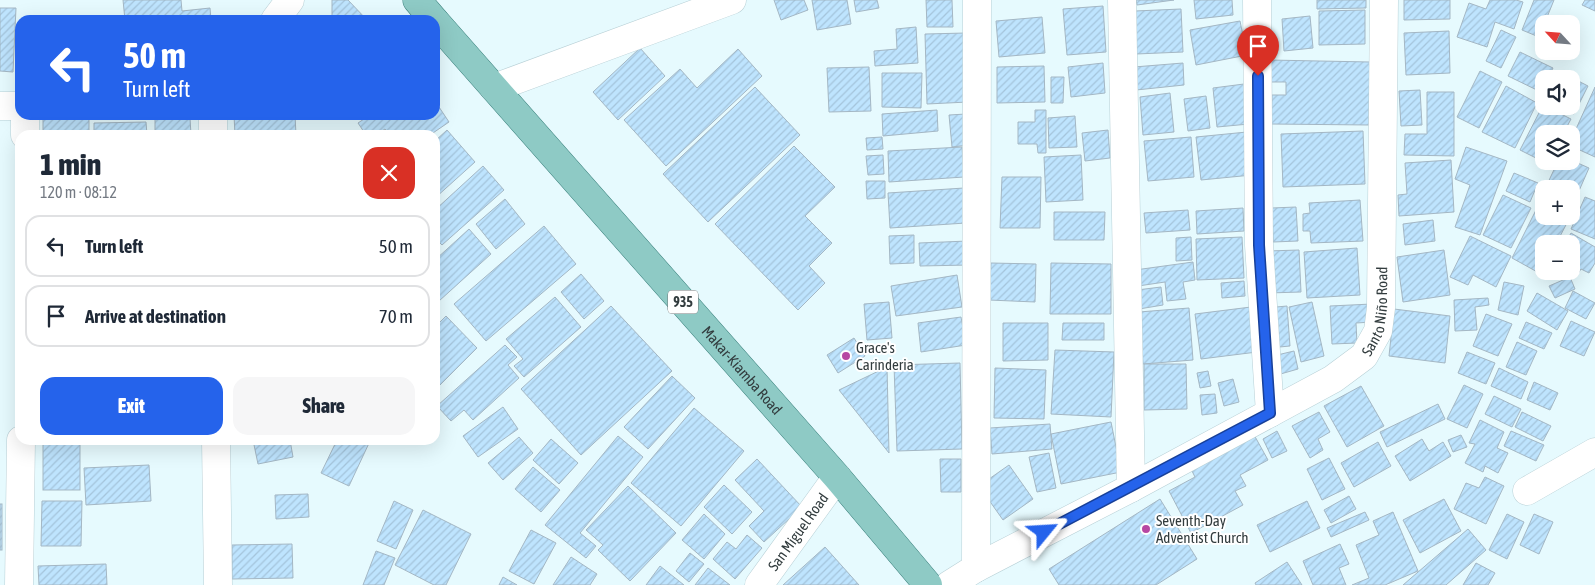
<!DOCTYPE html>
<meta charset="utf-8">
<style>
body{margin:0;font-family:"Asap Condensed",sans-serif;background:#f6f6f7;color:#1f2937;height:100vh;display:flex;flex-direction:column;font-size:19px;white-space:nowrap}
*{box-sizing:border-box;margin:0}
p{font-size:16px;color:#747a83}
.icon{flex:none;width:28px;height:28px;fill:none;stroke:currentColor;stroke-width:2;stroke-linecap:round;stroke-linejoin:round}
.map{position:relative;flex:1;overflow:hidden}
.details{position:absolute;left:15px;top:130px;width:425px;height:315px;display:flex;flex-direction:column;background:#fff;border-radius:15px;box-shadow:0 5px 20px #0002}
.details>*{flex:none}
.hud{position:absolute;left:15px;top:15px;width:425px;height:105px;border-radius:15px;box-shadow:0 5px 20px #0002;background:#2563eb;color:#fff;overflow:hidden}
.needle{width:32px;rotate:296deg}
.buttons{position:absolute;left:1535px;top:15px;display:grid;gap:10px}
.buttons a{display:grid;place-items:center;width:45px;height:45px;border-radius:10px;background:#fff;box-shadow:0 5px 20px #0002;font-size:25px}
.pin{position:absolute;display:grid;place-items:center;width:42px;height:42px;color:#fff;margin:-51px -21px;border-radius:50% 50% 50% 0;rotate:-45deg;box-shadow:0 0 5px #0007}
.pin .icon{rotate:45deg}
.me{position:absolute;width:55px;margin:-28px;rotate:63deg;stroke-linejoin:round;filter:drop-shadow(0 0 4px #0008)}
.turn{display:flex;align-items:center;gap:18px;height:105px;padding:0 25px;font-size:22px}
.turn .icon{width:65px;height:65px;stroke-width:2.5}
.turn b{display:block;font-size:35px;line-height:42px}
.round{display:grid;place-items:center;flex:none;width:52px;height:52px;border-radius:15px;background:#f6f6f7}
.summary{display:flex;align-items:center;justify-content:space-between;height:85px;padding:0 25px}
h1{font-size:30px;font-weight:800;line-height:38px}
.primary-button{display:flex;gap:10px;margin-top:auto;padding:10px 25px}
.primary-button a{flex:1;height:58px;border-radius:15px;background:#2563eb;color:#fff;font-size:20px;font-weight:800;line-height:58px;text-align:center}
.primary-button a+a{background:#f6f6f7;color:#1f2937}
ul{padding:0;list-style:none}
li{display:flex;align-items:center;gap:15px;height:62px;margin:0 10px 8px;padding:0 15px;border:2px solid #e0e1e3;border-radius:15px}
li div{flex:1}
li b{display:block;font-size:19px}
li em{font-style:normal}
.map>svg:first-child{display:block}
.building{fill:url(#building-hatch);stroke:#a4b7c4}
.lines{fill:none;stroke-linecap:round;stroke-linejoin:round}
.street-casing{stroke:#b8d0d6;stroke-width:29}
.primary-casing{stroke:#3c817d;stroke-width:29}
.street{stroke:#fff;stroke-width:28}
.primary{stroke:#8ecac5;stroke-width:28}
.route-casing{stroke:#184099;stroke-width:12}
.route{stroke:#2563eb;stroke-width:9}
.poi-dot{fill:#b747a3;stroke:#fff;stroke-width:2}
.labels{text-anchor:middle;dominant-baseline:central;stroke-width:4;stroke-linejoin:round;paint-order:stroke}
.shield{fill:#fff;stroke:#707678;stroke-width:1}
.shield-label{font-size:14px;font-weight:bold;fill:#323c3e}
.street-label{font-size:15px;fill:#323c3e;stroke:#fff}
.poi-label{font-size:15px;fill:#323c3e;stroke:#fff;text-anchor:start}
</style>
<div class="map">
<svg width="1595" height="585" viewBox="0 0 1595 585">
<defs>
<pattern id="building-hatch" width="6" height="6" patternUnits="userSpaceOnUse" patternTransform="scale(1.25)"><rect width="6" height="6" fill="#bee4fe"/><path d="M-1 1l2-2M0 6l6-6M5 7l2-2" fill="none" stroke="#a4c4db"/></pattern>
</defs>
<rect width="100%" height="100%" fill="#e6fafe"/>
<!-- building -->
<g class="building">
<polygon points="123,0 181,0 182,11 210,8 211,20 125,20"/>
<polygon points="332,0 348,0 367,20 332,20"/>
<polygon points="774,0 804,0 808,10 781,20"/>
<polygon points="812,0 847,0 851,24 817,30"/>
<polygon points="854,0 877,0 879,8 856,12"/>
<polygon points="926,0 952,0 953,27 927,27"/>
<polygon points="1136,0 1174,0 1137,5"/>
<polygon points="1194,0 1232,0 1233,15 1196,19"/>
<polygon points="1317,0 1366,0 1366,8 1317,9"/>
<polygon points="1404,0 1450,0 1450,19 1404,20"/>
<polygon points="1490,0 1516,0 1523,2 1514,29 1495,22 1487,47 1457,37 1469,3 1486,9"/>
<polygon points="1534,0 1554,0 1539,37 1522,30"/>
<polygon points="1585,0 1595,0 1595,11 1582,5"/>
<polygon points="1103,6 1106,52 1067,55 1063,9"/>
<polygon points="0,8 16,8 13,72 0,71"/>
<polygon points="1181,9 1183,52 1136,54 1135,11"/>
<polygon points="1365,10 1365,44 1319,45 1319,11"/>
<polygon points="1310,16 1313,48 1284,51 1282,19"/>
<polygon points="1556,16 1572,23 1571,26 1571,24 1552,24"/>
<polygon points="1042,17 1045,53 999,57 996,21"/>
<polygon points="1240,21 1247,55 1196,65 1190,30"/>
<polygon points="916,27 918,63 875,66 874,51 897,49 896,29"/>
<polygon points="1501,30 1516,37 1501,68 1486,61"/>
<polygon points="1449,31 1450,73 1406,75 1404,33"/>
<polygon points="966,33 968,102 927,104 925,34"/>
<polygon points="640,48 665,76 618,120 593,92"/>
<polygon points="738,49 762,76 666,166 624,120 680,69 697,88"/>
<polygon points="1520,52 1553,68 1547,79 1544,79 1541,92 1508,76"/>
<polygon points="1269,60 1370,62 1369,125 1271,124 1272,95 1286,95 1286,82 1269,82"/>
<polygon points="1103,63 1105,93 1071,97 1068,67"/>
<polygon points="1183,63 1184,85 1136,90 1134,67"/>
<polygon points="1044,66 1045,102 997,103 997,67"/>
<polygon points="869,67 871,111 829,112 827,68"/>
<polygon points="1480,71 1502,82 1479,128 1457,117"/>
<polygon points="1559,71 1588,86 1574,114 1558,106 1571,106 1571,79 1555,79"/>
<polygon points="882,73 922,73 921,108 882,107"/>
<polygon points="1051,77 1064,77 1063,103 1051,103"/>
<polygon points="1244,84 1249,124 1217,127 1213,88"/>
<polygon points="1506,86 1537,103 1515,148 1482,132"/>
<polygon points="755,87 800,135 708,222 663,174"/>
<polygon points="1595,87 1595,157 1571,146 1571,140"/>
<polygon points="1420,90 1422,125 1401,126 1399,91"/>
<polygon points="1427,92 1454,92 1454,156 1404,155 1405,134 1427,134"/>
<polygon points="1170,93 1174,132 1143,135 1140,97"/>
<polygon points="1206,96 1210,128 1188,131 1184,99"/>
<polygon points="435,101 449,122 430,135 390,135 385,129 376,135 366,135 358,123 370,115 435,115"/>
<polygon points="1543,105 1571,119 1563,134 1544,134 1544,161 1550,161 1548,164 1520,150"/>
<polygon points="937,110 938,131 883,136 882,114"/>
<polygon points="1035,110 1046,110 1046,153 1038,153 1037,144 1018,144 1018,122 1035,122"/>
<polygon points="966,114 968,145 952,147 949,115"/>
<polygon points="89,115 89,135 43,135 43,116"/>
<polygon points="234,115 295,115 296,135 235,135"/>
<polygon points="1075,116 1077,147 1049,148 1048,118"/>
<polygon points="190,118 191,135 155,135 155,119"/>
<polygon points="146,122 147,135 94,135 94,123"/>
<polygon points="447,130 475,162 435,198 435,141"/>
<polygon points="1108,130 1110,158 1085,161 1082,133"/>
<polygon points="1363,131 1365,184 1283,187 1281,134"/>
<polygon points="1247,132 1252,175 1201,180 1196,137"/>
<polygon points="882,137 883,149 867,150 866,138"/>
<polygon points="1191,137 1194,177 1148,181 1144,141"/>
<polygon points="794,146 835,187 805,216 832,243 809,266 825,283 798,310 715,224"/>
<polygon points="962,147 964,177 889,182 888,151"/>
<polygon points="1466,147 1507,161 1480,235 1455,227 1470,185 1455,179"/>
<polygon points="883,155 884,174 868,175 866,156"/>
<polygon points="1081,155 1083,200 1046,202 1044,157"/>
<polygon points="1451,160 1454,212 1399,216 1398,195 1407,194 1405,163"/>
<polygon points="1571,160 1589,168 1571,209 1571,189 1545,189 1558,161"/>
<polygon points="483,166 504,190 442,245 435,238 435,210"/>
<polygon points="1514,173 1538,183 1530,202 1506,191"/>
<polygon points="1002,177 1041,177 1040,228 1000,228"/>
<polygon points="866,181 885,181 885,198 867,199"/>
<polygon points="964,188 966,223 890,228 888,193"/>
<polygon points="1503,195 1531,208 1511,248 1483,235"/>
<polygon points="1585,197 1595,201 1595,239 1571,229"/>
<polygon points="505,199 525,224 496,249 476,224"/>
<polygon points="1360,200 1363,241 1311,243 1310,231 1303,231 1303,214 1310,213 1309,203"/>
<polygon points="1538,206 1544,209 1544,216 1558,216 1568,221 1556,244 1544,244 1544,268 1541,274 1512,258"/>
<polygon points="1296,207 1298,241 1273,242 1272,208"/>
<polygon points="1243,208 1244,231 1197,234 1196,211"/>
<polygon points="1188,210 1190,230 1146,233 1144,213"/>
<polygon points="1054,212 1105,212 1104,240 1054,240"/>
<polygon points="1433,220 1435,241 1405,245 1403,224"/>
<polygon points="544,226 576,264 486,341 454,304"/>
<polygon points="469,229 491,254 439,301 435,297 435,260"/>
<polygon points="1571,233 1595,247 1595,263 1589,273 1581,269 1577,275 1570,271 1571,244 1565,244"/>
<polygon points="914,235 914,263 890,264 889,236"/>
<polygon points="1470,236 1511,256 1496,287 1473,275 1468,285 1450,277"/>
<polygon points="1191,237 1192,260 1176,261 1176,238"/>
<polygon points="1242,237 1244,278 1197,280 1196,239"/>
<polygon points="968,241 969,265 920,266 919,243"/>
<polygon points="1357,248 1360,295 1307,298 1304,252"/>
<polygon points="1299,250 1301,292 1268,293 1267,251"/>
<polygon points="1444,250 1450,295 1403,302 1397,257"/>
<polygon points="1193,262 1195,280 1183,282 1186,299 1167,301 1165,282 1138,286 1135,270"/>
<polygon points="991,263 1036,264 1035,302 989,300"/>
<polygon points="1051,263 1111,264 1111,314 1050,314"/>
<polygon points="581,274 604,301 584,319 561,292"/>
<polygon points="957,275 962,307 896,316 891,286"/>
<polygon points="1570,277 1575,289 1555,298 1549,286"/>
<polygon points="1244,281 1245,296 1222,298 1221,283"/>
<polygon points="1504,282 1524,286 1518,315 1498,310"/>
<polygon points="1161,287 1163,305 1139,309 1137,290"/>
<polygon points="1573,291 1595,303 1586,319 1565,308"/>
<polygon points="1537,293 1568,311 1557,330 1527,311"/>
<polygon points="555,297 581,327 524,377 514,366 523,359 506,339"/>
<polygon points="1488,298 1489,305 1475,307 1477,330 1455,331 1454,300"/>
<polygon points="889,302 892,338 867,340 864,304"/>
<polygon points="1312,302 1324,356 1301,362 1289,307"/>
<polygon points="1372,304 1372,322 1356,323 1357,343 1332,344 1330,306"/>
<polygon points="611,306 672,371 581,455 521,389"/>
<polygon points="1287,306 1290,346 1269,348 1266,308"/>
<polygon points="1251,307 1257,352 1201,359 1195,314"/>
<polygon points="1189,308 1193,360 1143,364 1139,312"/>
<polygon points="1394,309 1450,316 1445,363 1389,356"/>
<polygon points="1486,314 1512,324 1498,356 1473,346"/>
<polygon points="446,316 477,348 435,390 435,327"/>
<polygon points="961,317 966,345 921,352 918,323"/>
<polygon points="1571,321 1595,332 1584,356 1560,346"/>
<polygon points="1526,322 1552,333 1544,349 1519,338"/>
<polygon points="1003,323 1048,323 1048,360 1003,361"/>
<polygon points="1063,323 1104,323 1104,340 1062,340"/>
<polygon points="854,338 865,356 838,373 827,355"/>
<polygon points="1517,342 1537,351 1526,375 1506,367"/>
<polygon points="505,345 517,357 508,365 519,378 473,420 464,410 451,421 437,406"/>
<polygon points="1055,350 1114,352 1111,417 1051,414"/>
<polygon points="1294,351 1298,369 1277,375 1273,356"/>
<polygon points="1467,352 1495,363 1486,384 1458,373"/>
<polygon points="960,363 962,449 897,451 894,365"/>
<polygon points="1144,364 1186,364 1187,409 1144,410"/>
<polygon points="887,367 889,453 839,390"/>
<polygon points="995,368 1046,370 1044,419 994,418"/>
<polygon points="1499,368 1528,382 1521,399 1491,386"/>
<polygon points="1208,371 1211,386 1200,388 1197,373"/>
<polygon points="672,376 695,398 648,449 624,427"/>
<polygon points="1233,379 1239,402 1224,406 1218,383"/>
<polygon points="1534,382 1558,393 1550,410 1527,400"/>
<polygon points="1464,385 1483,394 1467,428 1447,419"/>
<polygon points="1361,386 1384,426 1347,447 1324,406"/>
<polygon points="1215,394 1217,413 1202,415 1200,395"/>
<polygon points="1494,396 1521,409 1512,427 1485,414"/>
<polygon points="1438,404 1445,419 1387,447 1380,432"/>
<polygon points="503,407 518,429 478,457 463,436"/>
<polygon points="694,408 744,451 681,526 631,483"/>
<polygon points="1319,412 1330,432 1318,439 1323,450 1310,458 1292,426"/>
<polygon points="1522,412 1551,426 1543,441 1515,427"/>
<polygon points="1480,420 1504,432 1497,448 1508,453 1498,473 1485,466 1483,472 1465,463 1475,444 1469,443"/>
<polygon points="1111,422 1121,472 1061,484 1051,434"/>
<polygon points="1050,424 1052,449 992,454 990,428"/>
<polygon points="1277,431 1287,451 1272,458 1263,439"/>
<polygon points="1511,431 1544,445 1536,461 1504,446"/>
<polygon points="1253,433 1268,460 1240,475 1246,486 1235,491 1243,505 1191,533 1169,491 1195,477 1190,467"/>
<polygon points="1461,435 1467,447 1453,452 1448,440"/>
<polygon points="618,436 643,457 580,533 596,546 586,558 545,525"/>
<polygon points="519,437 533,453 503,480 488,463"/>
<polygon points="551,439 578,463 559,484 533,460"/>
<polygon points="1422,439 1429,451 1443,442 1451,456 1410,481 1395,456"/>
<rect x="43" y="440" width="37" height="50"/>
<polygon points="253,440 290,440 293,457 258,464"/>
<polygon points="337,440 370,441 349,486 321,473"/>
<polygon points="1378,442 1391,466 1354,487 1341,463"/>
<polygon points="1049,453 1056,488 1037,492 1029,457"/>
<polygon points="1329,458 1345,489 1322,500 1307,469"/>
<polygon points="757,459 802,507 764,542 749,526 764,511 735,480"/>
<polygon points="940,459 961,459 961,492 941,492"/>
<polygon points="149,465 151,501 86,505 84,468"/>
<polygon points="1009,465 1033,499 1003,520 979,486"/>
<polygon points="533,467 560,490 541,512 515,489"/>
<polygon points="1485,477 1504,486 1486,524 1454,509 1466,483 1479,488"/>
<polygon points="724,485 752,512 732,534 704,507"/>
<polygon points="628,486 676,533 630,581 598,550 603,545 586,530"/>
<polygon points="308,494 309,517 276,519 275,495"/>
<polygon points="1349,496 1356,509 1331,523 1324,510"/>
<polygon points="1160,499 1197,559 1156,585 1059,585 1049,569"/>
<polygon points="1444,499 1461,531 1420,553 1403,520"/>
<polygon points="42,501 82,501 81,546 41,546"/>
<polygon points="394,501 413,510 396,549 377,541"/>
<polygon points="1307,501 1320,528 1270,552 1257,525"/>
<rect x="0" y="504" width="2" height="46"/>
<polygon points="423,510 471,534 446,585 434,585 395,565"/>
<polygon points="1365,512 1369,520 1331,537 1327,528"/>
<polygon points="1393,512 1418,571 1385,585 1352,585 1369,578 1356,545 1379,535 1373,521"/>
<polygon points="704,514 725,534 704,559 682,540"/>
<polygon points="1507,514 1524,522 1507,559 1489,550"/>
<polygon points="1534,514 1553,522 1539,554 1520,545"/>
<polygon points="1468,529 1486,550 1446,585 1403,585"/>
<polygon points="531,530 556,543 534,584 509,571"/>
<polygon points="747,535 762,548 735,579 713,559 727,542 736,549"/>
<polygon points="292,544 293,578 232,579 232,545"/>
<polygon points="1340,544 1349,564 1339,568 1346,585 1313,585 1303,561"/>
<polygon points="825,547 859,585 783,585"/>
<polygon points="376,551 395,558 384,585 363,585"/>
<polygon points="690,553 704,564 689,582 676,571"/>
<polygon points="571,557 597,574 590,585 553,585"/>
<polygon points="1287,562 1302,585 1256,585 1255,583"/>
<polygon points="1476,563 1495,573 1488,585 1463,585"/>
<polygon points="106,564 107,585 39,585 38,566"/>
<polygon points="660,566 684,585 646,585"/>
<polygon points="708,568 730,585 695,585"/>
<polygon points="503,577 517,585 499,585"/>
</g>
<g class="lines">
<defs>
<g id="street">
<polyline points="1122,0 1131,488"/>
<polyline points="1257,0 1259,245 1270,413"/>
<polyline points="275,20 290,0"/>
<polyline points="494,88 732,0"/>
<polyline points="0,106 20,106"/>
<polyline points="213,115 213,135"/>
<polyline points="25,135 25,115"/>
<polyline points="216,440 218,585"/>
<polyline points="1527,491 1595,452"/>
<polyline points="976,568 977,0"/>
<polyline points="19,585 21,440"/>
<path id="s1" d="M759,585L837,477"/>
<path id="s2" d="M949,585L976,568L1131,488L1333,379L1364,356L1378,331L1381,308L1384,0"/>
</g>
<g id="primary">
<polyline points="417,0 434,20"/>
<path id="s3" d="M435,21L837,477L928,585"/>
</g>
</defs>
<!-- street casing -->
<use href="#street" class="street-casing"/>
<!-- primary casing -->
<use href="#primary" class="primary-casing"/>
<!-- street -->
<use href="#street" class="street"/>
<!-- primary -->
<use href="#primary" class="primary"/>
</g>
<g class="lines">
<defs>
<polyline id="route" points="1044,532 1270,413 1259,245 1258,76"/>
</defs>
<!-- route casing -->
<use href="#route" class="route-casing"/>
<!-- route -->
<use href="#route" class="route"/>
</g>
<!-- markers -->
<g class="poi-dot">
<circle cx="846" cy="356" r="5"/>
<circle cx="1146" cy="529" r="5"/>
</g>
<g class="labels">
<!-- shield labels -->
<rect class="shield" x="668" y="290.5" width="30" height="23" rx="4"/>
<g class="shield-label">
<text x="683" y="302">935</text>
</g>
<!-- street labels -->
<g class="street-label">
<text stroke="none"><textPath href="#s2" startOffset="522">Santo Niño Road</textPath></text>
<text stroke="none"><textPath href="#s3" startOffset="465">Makar-Kiamba Road</textPath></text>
<text stroke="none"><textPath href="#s1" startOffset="66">San Miguel Road</textPath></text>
</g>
<!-- poi labels -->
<g class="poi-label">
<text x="856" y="347">Grace's<tspan x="856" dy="17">Carinderia</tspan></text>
<text x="1156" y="520">Seventh-Day<tspan x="1156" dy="17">Adventist Church</tspan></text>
</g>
</g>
</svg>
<div class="buttons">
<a><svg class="needle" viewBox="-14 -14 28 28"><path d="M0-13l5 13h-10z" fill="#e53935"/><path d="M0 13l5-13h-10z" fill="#747a83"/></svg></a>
<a><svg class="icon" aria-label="sound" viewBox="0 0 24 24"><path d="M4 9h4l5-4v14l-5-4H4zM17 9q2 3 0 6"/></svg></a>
<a><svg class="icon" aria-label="layers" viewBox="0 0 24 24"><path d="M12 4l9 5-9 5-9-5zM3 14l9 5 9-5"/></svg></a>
<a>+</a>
<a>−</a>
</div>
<div class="pin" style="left:1258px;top:76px;background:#d93025"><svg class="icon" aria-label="arrive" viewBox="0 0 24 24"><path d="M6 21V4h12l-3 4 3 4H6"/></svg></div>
<svg class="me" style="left:1044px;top:532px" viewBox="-20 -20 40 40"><path d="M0-17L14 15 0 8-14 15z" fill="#2563eb" stroke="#fff" stroke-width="4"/></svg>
<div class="hud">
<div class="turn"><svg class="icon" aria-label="left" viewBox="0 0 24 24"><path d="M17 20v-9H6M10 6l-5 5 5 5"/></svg><div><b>50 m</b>Turn left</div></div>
</div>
<section class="details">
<div class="summary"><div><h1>1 min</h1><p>120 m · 08:12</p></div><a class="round" style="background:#d93025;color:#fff"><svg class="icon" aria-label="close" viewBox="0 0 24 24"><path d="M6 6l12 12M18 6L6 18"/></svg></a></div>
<ul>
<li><svg class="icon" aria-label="left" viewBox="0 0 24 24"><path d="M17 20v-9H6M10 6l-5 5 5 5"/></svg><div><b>Turn left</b></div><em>50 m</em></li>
<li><svg class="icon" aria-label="arrive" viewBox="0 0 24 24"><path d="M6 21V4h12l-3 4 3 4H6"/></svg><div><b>Arrive at destination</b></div><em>70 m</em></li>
</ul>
<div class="primary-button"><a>Exit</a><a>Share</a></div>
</section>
</div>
